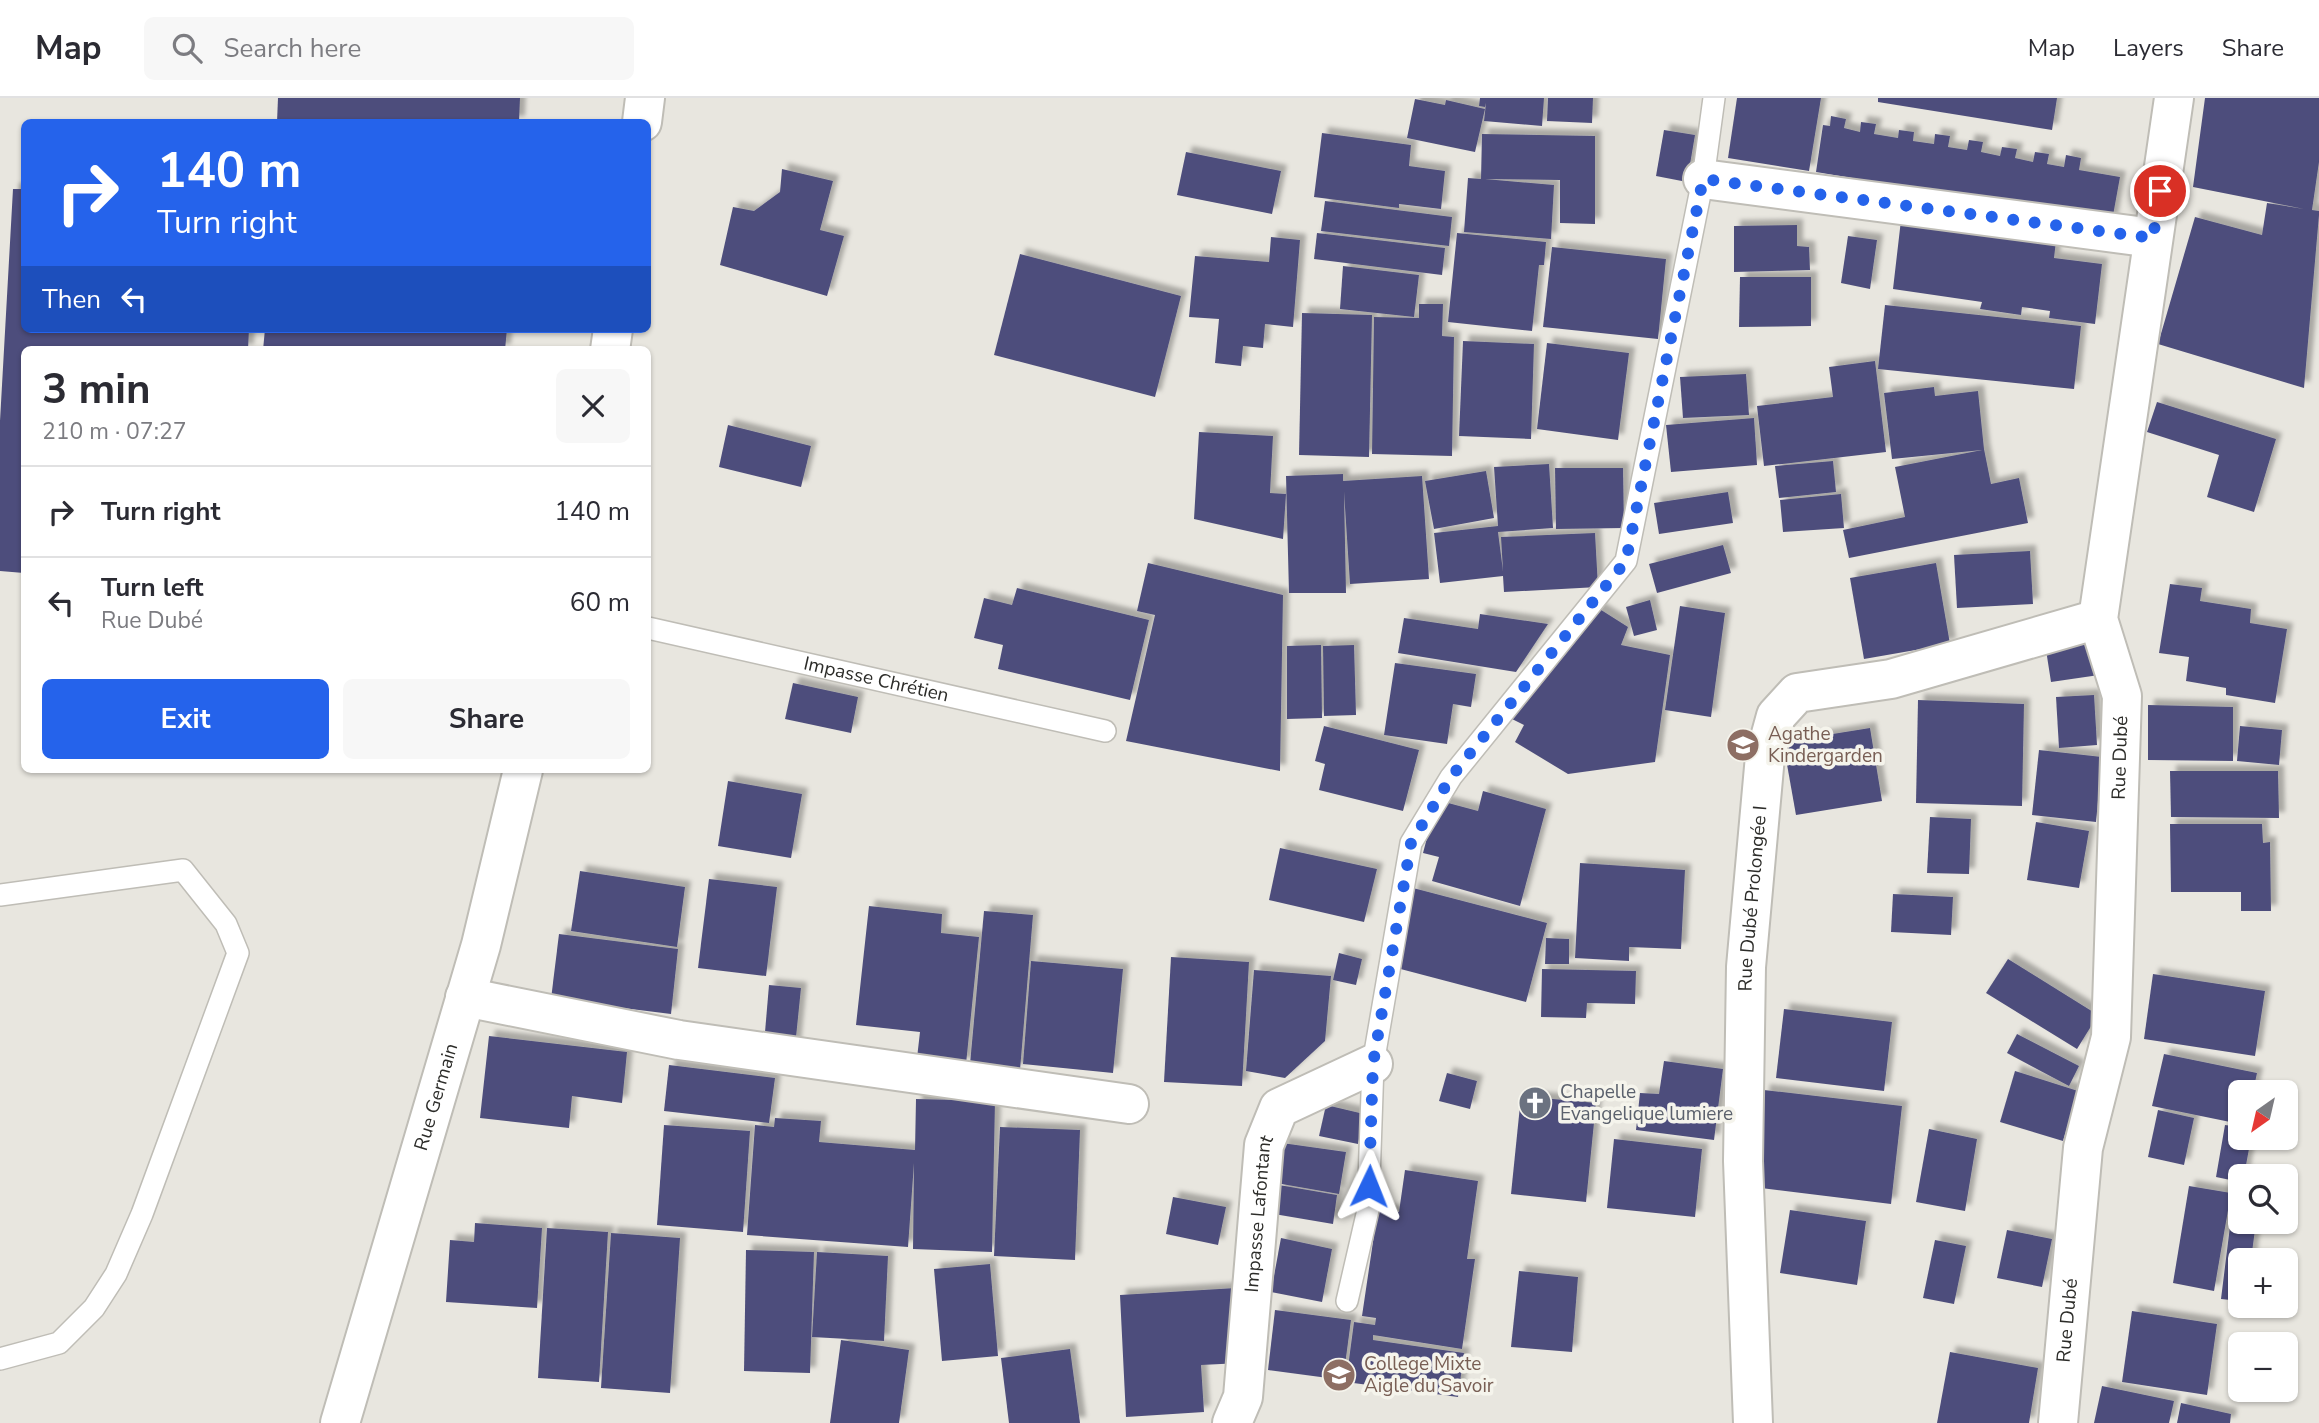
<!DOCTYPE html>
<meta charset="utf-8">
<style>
body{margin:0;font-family:"Nunito Sans",sans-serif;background:#f7f7f7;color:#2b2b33;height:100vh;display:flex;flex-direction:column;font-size:26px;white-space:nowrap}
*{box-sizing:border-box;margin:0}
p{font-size:23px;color:#7c7c81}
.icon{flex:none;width:38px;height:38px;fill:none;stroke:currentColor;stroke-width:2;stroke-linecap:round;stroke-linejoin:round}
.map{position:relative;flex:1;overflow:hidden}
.side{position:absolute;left:21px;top:248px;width:630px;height:427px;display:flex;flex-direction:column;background:#fff;border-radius:10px;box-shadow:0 2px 5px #0004}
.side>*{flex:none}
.banner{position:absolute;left:21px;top:21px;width:630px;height:214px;border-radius:10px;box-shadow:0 2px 5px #0004;background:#2563eb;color:#fff;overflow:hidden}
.needle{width:46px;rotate:214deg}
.tools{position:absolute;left:2228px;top:982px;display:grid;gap:14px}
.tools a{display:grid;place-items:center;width:70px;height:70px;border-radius:10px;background:#fff;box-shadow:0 2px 5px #0004;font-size:35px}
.pin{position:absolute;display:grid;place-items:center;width:60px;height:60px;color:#fff;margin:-30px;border:4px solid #fff;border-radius:50%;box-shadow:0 2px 7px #0007}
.me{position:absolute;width:77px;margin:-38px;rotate:2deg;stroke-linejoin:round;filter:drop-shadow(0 0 5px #0008)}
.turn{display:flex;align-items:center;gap:24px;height:147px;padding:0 21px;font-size:32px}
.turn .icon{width:91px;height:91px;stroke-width:2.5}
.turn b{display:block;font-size:49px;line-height:60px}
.then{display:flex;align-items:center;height:66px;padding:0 21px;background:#0003;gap:14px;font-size:26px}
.round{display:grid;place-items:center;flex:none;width:74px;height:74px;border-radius:10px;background:#f7f7f7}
.head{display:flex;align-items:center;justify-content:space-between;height:119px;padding:0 21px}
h1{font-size:42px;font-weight:700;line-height:52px}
.cta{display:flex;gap:14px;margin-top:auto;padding:14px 21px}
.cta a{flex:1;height:80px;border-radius:10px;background:#2563eb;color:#fff;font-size:28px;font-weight:700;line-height:80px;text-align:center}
.cta a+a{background:#f7f7f7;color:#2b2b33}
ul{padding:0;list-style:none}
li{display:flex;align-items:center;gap:21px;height:91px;padding:0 21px;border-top:2px solid #e1e1e2}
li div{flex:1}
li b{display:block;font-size:26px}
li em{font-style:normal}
header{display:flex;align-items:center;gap:42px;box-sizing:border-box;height:98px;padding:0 35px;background:#fff;border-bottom:2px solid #e1e1e2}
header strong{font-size:33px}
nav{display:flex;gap:38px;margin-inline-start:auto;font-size:24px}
.search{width:490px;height:63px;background:#f7f7f7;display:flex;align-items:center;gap:18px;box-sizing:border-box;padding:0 24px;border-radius:10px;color:#7c7c81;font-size:26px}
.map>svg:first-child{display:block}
.building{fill:#4e4e7b;filter:url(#shadow)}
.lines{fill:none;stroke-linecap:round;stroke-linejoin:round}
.lane-casing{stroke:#bfbdb6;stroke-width:24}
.street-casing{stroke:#bfbdb6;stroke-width:42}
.secondary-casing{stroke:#bfbdb6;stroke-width:42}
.lane{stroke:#fff;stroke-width:21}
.street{stroke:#fff;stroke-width:38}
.secondary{stroke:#fff;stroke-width:38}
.route{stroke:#2563eb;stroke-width:12;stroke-dasharray:0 21.6}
.labels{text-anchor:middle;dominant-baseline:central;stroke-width:7;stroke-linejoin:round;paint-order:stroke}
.street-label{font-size:19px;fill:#2c2c29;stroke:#f5f4ec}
.education-label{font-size:19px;fill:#785e54;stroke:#f5f4ec;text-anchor:start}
.worship-label{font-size:19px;fill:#5b616d;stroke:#f5f4ec;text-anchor:start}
</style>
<header>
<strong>Map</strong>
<div class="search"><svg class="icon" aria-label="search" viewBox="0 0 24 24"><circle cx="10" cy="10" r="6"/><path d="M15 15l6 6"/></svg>Search here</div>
<nav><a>Map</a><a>Layers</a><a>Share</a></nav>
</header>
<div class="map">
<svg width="2319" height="1325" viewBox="0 0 2319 1325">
<defs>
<filter id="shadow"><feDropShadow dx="6" dy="-6" stdDeviation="2" flood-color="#0004"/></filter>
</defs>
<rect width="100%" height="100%" fill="#e8e6df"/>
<!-- building -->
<g class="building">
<polygon points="278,0 520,0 519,24 277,24"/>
<polygon points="1480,0 1544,0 1542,28 1484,23 1486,5 1485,9 1479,8"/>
<polygon points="1548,0 1593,0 1592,25 1547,23"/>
<polygon points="1737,0 1821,0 1809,73 1728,60"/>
<polygon points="1878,0 2057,0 2052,32 1878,4"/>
<polygon points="2205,0 2319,0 2319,64 2312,112 2319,113 2319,117 2304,290 2158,246 2195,119 2262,137 2267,105 2304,111 2193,89"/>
<polygon points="1415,1 1445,7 1446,2 1485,11 1475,54 1407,40"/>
<polygon points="1831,18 1846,21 1844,30 1860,34 1861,24 1876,26 1874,36 1898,40 1899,32 1914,34 1913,43 1934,46 1935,36 1950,38 1948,49 1967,52 1969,42 1983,44 1981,54 2000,58 2002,49 2017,51 2015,60 2033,64 2035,54 2049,56 2047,66 2064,69 2066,57 2081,60 2079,72 2120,79 2112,123 1816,74 1823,27 1830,28"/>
<polygon points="1664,32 1695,37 1687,84 1656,78"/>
<polygon points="1322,35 1411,47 1409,68 1445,73 1441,111 1399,106 1399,110 1314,99"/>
<polygon points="1482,36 1595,38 1595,126 1560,125 1560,82 1485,81 1554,87 1551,141 1464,134 1468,80 1481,81"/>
<polygon points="1186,54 1281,73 1272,116 1177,97"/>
<polygon points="782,71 833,83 820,132 844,138 827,198 720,167 733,109 754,113 780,94"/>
<polygon points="13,91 24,91 24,231 249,231 248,252 24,252 24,475 0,473 0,323"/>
<polygon points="1325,103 1452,119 1449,148 1321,133"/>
<polygon points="1901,122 2056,143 2054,160 2102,166 2095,226 2049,220 2050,213 2022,209 2021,217 1980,211 1982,204 1893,191"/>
<polygon points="1797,127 1797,148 1809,149 1810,172 1734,174 1734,128"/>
<polygon points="1317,135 1445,150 1442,177 1314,161"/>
<polygon points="1457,135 1546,144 1544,167 1539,167 1532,233 1448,224"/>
<polygon points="1848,138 1877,142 1870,191 1841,185"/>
<polygon points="1271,139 1300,142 1293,229 1265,226 1263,250 1243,248 1241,268 1215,265 1219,221 1189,219 1195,158 1269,164"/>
<polygon points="1552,149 1666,161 1658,241 1543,229"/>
<polygon points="1020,156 1181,198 1155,299 994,257"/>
<polygon points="1343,168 1419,177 1414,219 1340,211"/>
<polygon points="1740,179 1811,179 1811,228 1739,229"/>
<polygon points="1419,206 1443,206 1442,238 1454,239 1452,358 1372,356 1374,219 1419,220"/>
<polygon points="1885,207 2081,228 2074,291 1878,271"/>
<polygon points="1302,215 1372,217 1369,359 1299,357"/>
<polygon points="265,231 507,231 505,252 263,252"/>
<polygon points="1463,243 1534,246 1531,341 1459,338"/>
<polygon points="1547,245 1629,255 1618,342 1537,331"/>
<polygon points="1875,263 1886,354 1764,368 1757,308 1833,299 1829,269"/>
<polygon points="1746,276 1749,317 1683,320 1680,279"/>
<polygon points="1934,289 1935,298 1978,293 1984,351 1991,386 2019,380 2028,425 1849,460 1843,432 1905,419 1895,369 1982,352 1892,361 1884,295"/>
<polygon points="2157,304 2276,341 2254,414 2207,399 2219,357 2147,334"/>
<polygon points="1754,320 1757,367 1671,374 1666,327"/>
<polygon points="728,327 811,348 801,389 719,369"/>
<polygon points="1199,334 1273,338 1270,395 1286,396 1283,441 1194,421"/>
<polygon points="1833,363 1836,394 1779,400 1775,368"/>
<polygon points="1549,366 1553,430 1498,434 1503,473 1501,439 1595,435 1598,489 1504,494 1503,478 1440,485 1434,435 1498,428 1494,369"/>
<polygon points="1555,370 1623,370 1624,430 1556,431"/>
<polygon points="1486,373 1494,420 1434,431 1425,383"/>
<polygon points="1343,376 1343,383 1422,378 1429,481 1350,486 1344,394 1346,495 1289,495 1286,378"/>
<polygon points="1728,394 1733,425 1659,436 1654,405"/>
<polygon points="1841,396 1844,430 1783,434 1780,402"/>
<polygon points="1723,447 1731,475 1657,495 1649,466"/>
<polygon points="2030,453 2033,506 1957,510 1954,457"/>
<polygon points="1148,465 1283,497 1280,673 1126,643 1155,517 1137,513"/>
<polygon points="1936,465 1950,546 1864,561 1850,480"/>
<polygon points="2170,486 2202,490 2200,503 2251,511 2250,525 2287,531 2275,605 2226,597 2226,590 2186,583 2189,559 2159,555"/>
<polygon points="1017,490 1149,522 1130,602 998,571 1003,547 974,540 984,500 1012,507"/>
<polygon points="1650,502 1657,532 1634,538 1626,509"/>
<polygon points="1680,508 1725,515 1711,619 1665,612"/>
<polygon points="1598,510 1628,529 1621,547 1670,557 1655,664 1568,676 1515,644 1524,627 1512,621"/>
<polygon points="1480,516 1548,526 1516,574 1398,555 1404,520 1478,531"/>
<polygon points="2094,545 2099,577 2051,584 2046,552"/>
<polygon points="1321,547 1322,620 1287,621 1287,548"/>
<polygon points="1354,547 1356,617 1324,618 1323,548"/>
<polygon points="1395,565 1476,576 1471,609 1453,606 1447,646 1384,637"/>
<polygon points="793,585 858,599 851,635 785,621"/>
<polygon points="2094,597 2097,647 2059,650 2056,599"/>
<polygon points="1918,602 2024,606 2022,708 1916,705"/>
<polygon points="2148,607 2233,609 2233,663 2148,662"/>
<polygon points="1324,628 1419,652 1403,713 1319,692 1325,666 1315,663"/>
<polygon points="2240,628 2282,632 2279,667 2237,663"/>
<polygon points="1870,630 1882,703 1796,717 1783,644"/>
<polygon points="2039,652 2102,659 2096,724 2032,717"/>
<polygon points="2170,673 2278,673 2279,720 2171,719"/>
<polygon points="728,683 802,696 791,760 718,748"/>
<polygon points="1483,693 1546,711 1520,808 1432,783 1439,759 1423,755 1437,702 1478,713"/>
<polygon points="1930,719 1971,721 1969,776 1927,775"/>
<polygon points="2036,724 2089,733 2079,790 2027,782"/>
<polygon points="2170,726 2262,726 2263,745 2270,744 2271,813 2241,813 2241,794 2171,794"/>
<polygon points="1280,750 1377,771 1364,824 1269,802"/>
<polygon points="1580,765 1685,772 1681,851 1629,849 1629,863 1575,860"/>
<polygon points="580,773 685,789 677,849 571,833"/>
<polygon points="709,781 777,789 766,878 698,870"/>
<polygon points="1413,790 1547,825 1526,904 1393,869"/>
<polygon points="1893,796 1953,799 1951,837 1891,834"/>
<polygon points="869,808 942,816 941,835 979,839 966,966 917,960 920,934 856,927"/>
<polygon points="984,813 1033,817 1020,972 970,966"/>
<polygon points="559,836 678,851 671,916 551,901"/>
<polygon points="1546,840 1569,841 1569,866 1545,866"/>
<polygon points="1339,855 1362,861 1356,887 1333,882"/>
<polygon points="1171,859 1249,864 1242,988 1164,984"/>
<polygon points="2008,861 2098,917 2077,951 1986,895"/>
<polygon points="1031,863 1123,871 1113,975 1023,966"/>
<polygon points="1542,871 1636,873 1635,906 1587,905 1586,920 1541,919"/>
<polygon points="1254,872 1331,878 1325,943 1285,980 1246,973"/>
<polygon points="2153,876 2265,893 2255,958 2144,941"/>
<polygon points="769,887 801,890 795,949 764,946"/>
<polygon points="1784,911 1892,924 1884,993 1776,980"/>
<polygon points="2017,936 2079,968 2069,988 2007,955"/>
<polygon points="489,938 627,954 622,1005 572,998 569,1030 480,1020"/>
<polygon points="2164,956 2257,975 2253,994 2240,994 2240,1026 2152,1008"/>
<polygon points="1664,963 1723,971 1714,1042 1636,1032 1640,995 1659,996"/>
<polygon points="669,967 775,980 769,1025 664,1013"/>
<polygon points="2015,973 2078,993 2063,1043 2000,1024"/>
<polygon points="1447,975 1477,983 1470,1011 1439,1003"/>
<polygon points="1764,992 1902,1008 1891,1106 1753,1089"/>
<polygon points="1521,998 1596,1005 1586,1104 1511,1096"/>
<polygon points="916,1001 995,1003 992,1154 913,1151 914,1065 908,1149 747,1137 755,1027 774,1029 775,1020 821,1023 819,1044 915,1052"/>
<polygon points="1326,1007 1364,1016 1358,1046 1319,1038"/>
<polygon points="2158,1012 2194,1020 2184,1067 2148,1059"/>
<polygon points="664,1027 750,1033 743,1134 657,1127"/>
<polygon points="2225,1027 2240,1029 2240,1040 2251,1040 2244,1078 2240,1078 2240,1084 2216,1079"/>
<polygon points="1000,1029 1080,1032 1075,1162 994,1158"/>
<polygon points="1929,1031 1977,1041 1965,1113 1916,1104"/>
<polygon points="1614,1041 1702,1051 1695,1119 1607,1110"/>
<polygon points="1282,1045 1346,1054 1339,1096 1276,1085"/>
<polygon points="1405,1072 1478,1083 1467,1161 1475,1161 1462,1251 1373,1237 1373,1242 1464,1255 1458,1299 1346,1284 1354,1224 1375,1227 1376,1220 1362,1218 1378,1110 1399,1114"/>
<polygon points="1279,1087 1337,1097 1333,1126 1274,1116"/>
<polygon points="2189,1088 2231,1095 2214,1193 2173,1185"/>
<polygon points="2234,1096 2240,1097 2240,1124 2256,1124 2251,1162 2240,1162 2240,1203 2221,1201"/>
<polygon points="1173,1099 1226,1109 1218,1147 1166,1136"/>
<polygon points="1790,1112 1866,1123 1857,1187 1780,1175"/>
<polygon points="475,1125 542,1130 537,1210 446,1204 450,1142 474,1144"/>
<polygon points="547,1130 608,1134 599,1284 538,1280"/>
<polygon points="2007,1132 2052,1141 2042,1189 1997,1180"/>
<polygon points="611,1135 680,1140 670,1295 601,1290"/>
<polygon points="1281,1140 1332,1151 1322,1204 1271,1194"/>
<polygon points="1935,1142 1966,1148 1954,1206 1923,1200"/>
<polygon points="746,1152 814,1154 810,1275 744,1273"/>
<polygon points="817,1154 888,1158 884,1243 812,1239"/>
<polygon points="990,1166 998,1258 942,1263 934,1171"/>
<polygon points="1519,1173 1578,1179 1572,1254 1511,1249"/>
<polygon points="1236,1190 1241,1265 1201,1267 1204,1314 1126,1319 1120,1197"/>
<polygon points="1275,1212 1351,1222 1343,1282 1268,1272"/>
<polygon points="2132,1213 2217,1226 2207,1297 2122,1284"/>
<polygon points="841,1242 909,1252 899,1325 830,1325"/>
<polygon points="1070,1251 1080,1325 1009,1325 1001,1260"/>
<polygon points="1950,1254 2038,1270 2029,1325 1937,1325"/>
<polygon points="2102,1288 2174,1303 2169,1325 2094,1325"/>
<polygon points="2181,1305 2231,1316 2230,1325 2177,1325"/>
</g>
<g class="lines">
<defs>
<g id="lane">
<path id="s1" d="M648,530L1105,633"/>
<polyline points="0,797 183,772 226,826 238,855 142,1116 116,1176 94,1210 59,1245 0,1261"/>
<polyline points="1347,1203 1368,1112 1373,966 1411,745 1451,679 1626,463 1703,81 1714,0"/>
</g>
<g id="street">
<polyline points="1703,81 2153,140"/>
<polyline points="465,899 679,942 1129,1006"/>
<path id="s2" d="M1232,1325L1243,1299L1264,1047L1279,1010L1373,966"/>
<path id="s3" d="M1753,1325L1743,1063L1746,869L1765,658L1776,618L1797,595L1891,581L2098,521"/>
<path id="s4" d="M2058,1325L2083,1050L2111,939L2122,598L2098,521L2174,0"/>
</g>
<g id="secondary">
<polyline points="642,24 645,0"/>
<polyline points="610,252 613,231"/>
<path id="s5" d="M340,1325L481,847L523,672"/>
</g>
</defs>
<!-- lane casing -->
<use href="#lane" class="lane-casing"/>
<!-- street casing -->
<use href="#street" class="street-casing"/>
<!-- secondary casing -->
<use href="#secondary" class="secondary-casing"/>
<!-- lane -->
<use href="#lane" class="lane"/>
<!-- street -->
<use href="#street" class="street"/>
<!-- secondary -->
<use href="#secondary" class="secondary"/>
</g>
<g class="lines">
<!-- route -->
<polyline class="route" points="1369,1088 1373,966 1411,745 1451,679 1626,463 1703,81 2153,140 2160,93"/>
</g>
<!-- icons -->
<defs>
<symbol id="school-disc" viewBox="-11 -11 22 22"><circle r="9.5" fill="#8d6e63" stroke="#f5f4ec"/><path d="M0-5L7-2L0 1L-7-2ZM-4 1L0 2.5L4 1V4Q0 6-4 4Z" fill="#fff"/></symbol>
<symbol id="church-disc" viewBox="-11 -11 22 22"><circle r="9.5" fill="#6b7280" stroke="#f5f4ec"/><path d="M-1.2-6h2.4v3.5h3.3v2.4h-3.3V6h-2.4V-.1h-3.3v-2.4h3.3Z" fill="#fff"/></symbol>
</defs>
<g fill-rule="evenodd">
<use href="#school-disc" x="1724" y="628" width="38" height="38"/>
<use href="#church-disc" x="1516" y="986" width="38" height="38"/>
<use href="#school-disc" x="1320" y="1258" width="38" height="38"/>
</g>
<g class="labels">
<!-- street labels -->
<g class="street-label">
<text stroke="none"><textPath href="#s1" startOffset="234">Impasse Chrétien</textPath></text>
<text stroke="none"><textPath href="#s4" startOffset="670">Rue Dubé</textPath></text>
<text stroke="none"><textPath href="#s3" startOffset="525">Rue Dubé Prolongée I</textPath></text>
<text stroke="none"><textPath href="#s5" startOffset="340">Rue Germain</textPath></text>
<text stroke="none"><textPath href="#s2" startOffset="212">Impasse Lafontant</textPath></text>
<text stroke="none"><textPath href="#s4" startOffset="103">Rue Dubé</textPath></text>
</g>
<!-- education labels -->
<g class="education-label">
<text x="1768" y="636">Agathe<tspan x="1768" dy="22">Kindergarden</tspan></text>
<text x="1364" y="1266">College Mixte<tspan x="1364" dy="22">Aigle du Savoir</tspan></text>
</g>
<!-- worship labels -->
<g class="worship-label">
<text x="1560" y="994">Chapelle<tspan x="1560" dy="22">Evangelique lumiere</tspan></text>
</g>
</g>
</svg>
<div class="tools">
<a><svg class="needle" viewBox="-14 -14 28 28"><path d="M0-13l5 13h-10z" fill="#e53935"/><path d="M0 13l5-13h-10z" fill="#7c7c81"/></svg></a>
<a><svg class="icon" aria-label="search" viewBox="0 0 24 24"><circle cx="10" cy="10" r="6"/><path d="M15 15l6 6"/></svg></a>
<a>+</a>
<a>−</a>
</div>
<div class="pin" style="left:2160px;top:93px;background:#d93025"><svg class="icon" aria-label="arrive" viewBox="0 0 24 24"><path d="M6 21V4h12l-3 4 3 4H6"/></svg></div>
<svg class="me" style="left:1369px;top:1088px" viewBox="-20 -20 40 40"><path d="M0-17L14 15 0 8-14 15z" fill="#2563eb" stroke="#fff" stroke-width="4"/></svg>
<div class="banner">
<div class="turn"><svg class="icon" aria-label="right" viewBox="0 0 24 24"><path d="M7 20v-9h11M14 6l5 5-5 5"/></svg><div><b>140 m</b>Turn right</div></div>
<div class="then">Then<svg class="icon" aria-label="left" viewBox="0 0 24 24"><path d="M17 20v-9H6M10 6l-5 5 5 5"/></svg></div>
</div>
<section class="side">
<div class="head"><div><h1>3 min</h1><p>210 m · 07:27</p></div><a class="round"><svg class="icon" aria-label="close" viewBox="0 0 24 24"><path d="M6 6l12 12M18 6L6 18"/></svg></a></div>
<ul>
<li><svg class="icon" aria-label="right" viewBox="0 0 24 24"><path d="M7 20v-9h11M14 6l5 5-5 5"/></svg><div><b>Turn right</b></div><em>140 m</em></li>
<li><svg class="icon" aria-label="left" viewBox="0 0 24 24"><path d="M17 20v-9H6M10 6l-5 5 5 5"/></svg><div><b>Turn left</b><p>Rue Dubé</p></div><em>60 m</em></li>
</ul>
<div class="cta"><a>Exit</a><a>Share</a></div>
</section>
</div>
